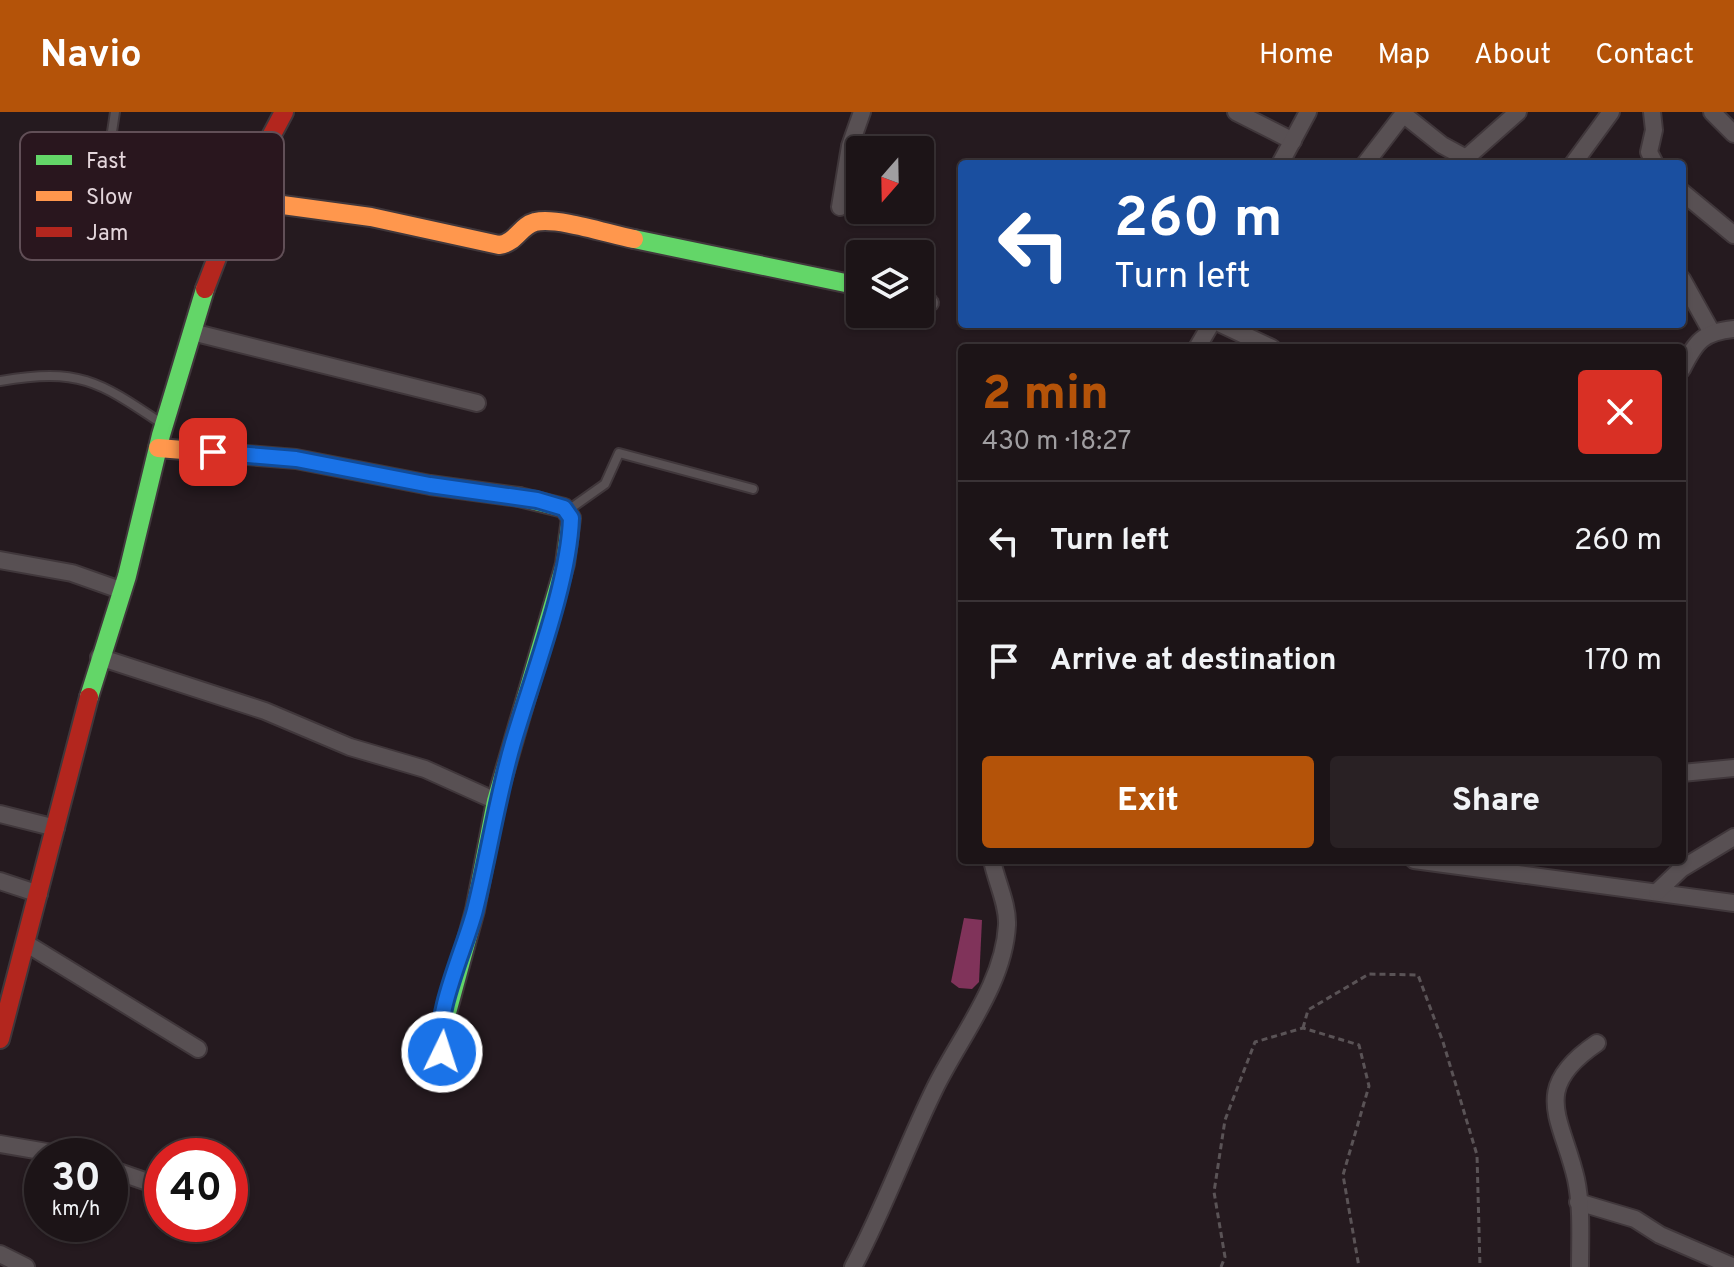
<!DOCTYPE html>
<meta charset="utf-8">
<style>
body{margin:0;font-family:Overpass,sans-serif;background:#292124;color:#f1f3f6;height:100vh;display:flex;flex-direction:column;font-size:30px;white-space:nowrap}
*{box-sizing:border-box;margin:0}
p{font-size:26px;color:#a09ea1}
.icon{flex:none;width:44px;height:44px;fill:none;stroke:currentColor;stroke-width:2;stroke-linecap:round;stroke-linejoin:round}
.map{position:relative;flex:1;overflow:hidden}
.sheet{position:absolute;left:958px;top:232px;width:728px;height:520px;display:flex;flex-direction:column;background:#1c1417;border-radius:8px;box-shadow:0 2px 6px #0004,0 0 0 2px #3a3336}
.sheet>*{flex:none}
.guide{position:absolute;left:958px;top:48px;width:728px;height:168px;border-radius:8px;box-shadow:0 2px 6px #0004,0 0 0 2px #3a3336;background:#1a4fa0;color:#fff;overflow:hidden}
.needle{width:52px;rotate:200deg}
.buttons{position:absolute;left:846px;top:24px;display:grid;gap:16px}
.buttons a{display:grid;place-items:center;width:88px;height:88px;border-radius:8px;background:#1c1417;box-shadow:0 2px 6px #0004,0 0 0 2px #3a3336;font-size:40px}
.speed{position:absolute;left:24px;top:1026px;display:flex;gap:16px;font-size:40px;font-weight:700;text-align:center}
.speed>*{display:grid;place-content:center;width:104px;height:104px;border-radius:50%;background:#1c1417;box-shadow:0 2px 6px #0004,0 0 0 2px #3a3336;line-height:1}
.speed small{font-size:20px;font-weight:400}
.speed .limit{border:12px solid #d22;background:#fff;color:#111}
.pin{position:absolute;display:grid;place-items:center;width:68px;height:68px;color:#fff;margin:-34px;border-radius:16px;box-shadow:0 4px 12px #0006}
.me{position:absolute;width:88px;margin:-44px;rotate:4deg;stroke-linejoin:round;filter:drop-shadow(0 0 6px #0008)}
.turn{display:flex;align-items:center;gap:28px;height:168px;padding:0 24px;font-size:36px}
.turn .icon{width:104px;height:104px;stroke-width:2.5}
.turn b{display:block;font-size:56px;line-height:68px}
.round{display:grid;place-items:center;flex:none;width:84px;height:84px;border-radius:8px;background:#292124}
.summary{display:flex;align-items:center;justify-content:space-between;height:136px;padding:0 24px}
h1{font-size:48px;font-weight:800;line-height:60px;color:#b45309}
.cta{display:flex;gap:16px;margin-top:auto;padding:16px 24px}
.cta a{flex:1;height:92px;border-radius:8px;background:#b45309;color:#fff;font-size:32px;font-weight:800;line-height:92px;text-align:center}
.cta a+a{background:#292124;color:#f1f3f6}
ul{padding:0;list-style:none}
li{display:flex;align-items:center;gap:24px;height:120px;padding:0 24px;border-top:2px solid #3a3336}
li div{flex:1}
li b{display:block;font-size:30px}
li em{font-style:normal}
header{display:flex;align-items:center;gap:48px;box-sizing:border-box;height:112px;padding:0 40px;background:#b45309;color:#fff}
header strong{font-size:38px}
nav{display:flex;gap:44px;margin-inline-start:auto;font-size:28px}
.map>svg:first-child{display:block}
.water{fill:#80335a}
.lines{fill:none;stroke-linecap:round;stroke-linejoin:round}
.lane-casing{stroke:#40373b;stroke-width:12}
.street-casing{stroke:#40373b;stroke-width:20}
.fast-casing{stroke:#40373b;stroke-width:22}
.slow-casing{stroke:#40373b;stroke-width:22}
.jam-casing{stroke:#40373b;stroke-width:22}
.path{stroke:#5a5356;stroke-width:3;stroke-dasharray:6 4;stroke-linecap:butt}
.lane{stroke:#585053;stroke-width:8}
.street{stroke:#585053;stroke-width:16}
.fast{stroke:#63d668;stroke-width:18}
.slow{stroke:#ff974d;stroke-width:18}
.jam{stroke:#b3261e;stroke-width:18}
.route-casing{stroke:#114b97;stroke-width:20}
.route{stroke:#1a73e8;stroke-width:14}
.key{fill:#29161e;stroke:#614f57;stroke-width:2}
.key-label{font-size:22px;fill:#e3d5db}
</style>
<header>
<strong>Navio</strong>
<nav><a>Home</a><a>Map</a><a>About</a><a>Contact</a></nav>
</header>
<div class="map">
<svg width="1734" height="1155" viewBox="0 0 1734 1155">
<rect width="100%" height="100%" fill="#251a1f"/>
<!-- water -->
<polygon class="water" points="964,806 982,808 979,870 972,877 959,876 951,870"/>
<g class="lines">
<defs>
<g id="lane">
<polyline points="115,0 102,86 160,91"/>
<path d="M0,269C79,256 97,268 161,311"/>
<polyline points="567,399 605,372 619,341 753,377"/>
</g>
<g id="street">
<polyline points="1236,0 1293,29"/>
<polyline points="1652,0 1654,18 1649,40 1655,52"/>
<polyline points="1712,0 1734,22"/>
<polyline points="1403,2 1442,33 1466,46 1518,0"/>
<polyline points="1280,52 1308,0"/>
<polyline points="1365,52 1405,0"/>
<polyline points="1573,52 1611,0"/>
<polyline points="1682,80 1734,123"/>
<polyline points="840,95 850,34 862,0"/>
<polyline points="1682,167 1711,219"/>
<polyline points="920,188 930,191"/>
<polyline points="1221,212 1272,236"/>
<polyline points="192,220 477,291"/>
<polyline points="1197,236 1211,212"/>
<path d="M1682,257C1696,229 1703,220 1734,217"/>
<polyline points="0,448 72,461 123,479"/>
<polyline points="99,545 265,599 350,635 425,657 496,689"/>
<polyline points="1682,661 1734,656"/>
<polyline points="0,702 56,716"/>
<polyline points="1414,748 1734,791"/>
<polyline points="0,769 39,782"/>
<polyline points="1657,780 1681,757 1734,725"/>
<polyline points="27,832 198,937"/>
<polyline points="0,1032 70,1044"/>
<polyline points="110,1057 162,1075"/>
<polyline points="1578,1090 1635,1107 1660,1123 1734,1155"/>
<polyline points="0,1142 26,1155"/>
<path d="M853,1155C884,1097 906,1035 935,976C960,925 1004,872 1007,813C1008,792 996,769 992,748"/>
<path d="M1580,1155C1580,1127 1582,1095 1576,1067C1562,1006 1529,977 1597,931"/>
</g>
<g id="fast">
<polyline points="634,127 860,174"/>
<polyline points="89,585 127,464 161,323 205,177"/>
<polyline points="450,949 439,930 475,798 496,689 565,452 571,406 564,396 519,385"/>
</g>
<g id="slow">
<path d="M239,87L371,105L499,133C516,131 520,114 535,110C559,105 608,122 634,127"/>
<polyline points="158,336 296,347 430,373 519,385"/>
</g>
<g id="jam">
<polyline points="205,177 244,75 284,0"/>
<polyline points="0,927 89,585"/>
</g>
</defs>
<!-- lane casing -->
<use href="#lane" class="lane-casing"/>
<!-- street casing -->
<use href="#street" class="street-casing"/>
<!-- fast casing -->
<use href="#fast" class="fast-casing"/>
<!-- slow casing -->
<use href="#slow" class="slow-casing"/>
<!-- jam casing -->
<use href="#jam" class="jam-casing"/>
<!-- path -->
<g class="path">
<polyline points="1303,916 1308,898 1369,862 1418,863 1443,930 1477,1043 1480,1155"/>
<polyline points="1221,1155 1225,1145 1214,1080 1225,1008 1255,930 1303,916 1359,933 1369,974 1343,1063 1359,1155"/>
</g>
<!-- lane -->
<use href="#lane" class="lane"/>
<!-- street -->
<use href="#street" class="street"/>
<!-- fast -->
<use href="#fast" class="fast"/>
<!-- slow -->
<use href="#slow" class="slow"/>
<!-- jam -->
<use href="#jam" class="jam"/>
</g>
<g class="lines">
<defs>
<path id="route" d="M213,340L296,347L430,373L537,388L564,396L571,406C569,471 532,566 513,631C497,686 489,742 475,798C466,834 432,905 442,940"/>
</defs>
<!-- route casing -->
<use href="#route" class="route-casing"/>
<!-- route -->
<use href="#route" class="route"/>
</g>
<!-- legend -->
<rect x="20" y="20" width="264" height="128" rx="12" class="key"/>
<rect x="36" y="43" width="36" height="10" fill="#63d668"/>
<rect x="36" y="79" width="36" height="10" fill="#ff974d"/>
<rect x="36" y="115" width="36" height="10" fill="#b3261e"/>
<g class="key-label">
<text x="86" y="56">Fast</text>
<text x="86" y="92">Slow</text>
<text x="86" y="128">Jam</text>
</g>
</svg>
<div class="buttons">
<a><svg class="needle" viewBox="-14 -14 28 28"><path d="M0-13l5 13h-10z" fill="#e53935"/><path d="M0 13l5-13h-10z" fill="#a09ea1"/></svg></a>
<a><svg class="icon" aria-label="layers" viewBox="0 0 24 24"><path d="M12 4l9 5-9 5-9-5zM3 14l9 5 9-5"/></svg></a>
</div>
<div class="speed"><div>30<small>km/h</small></div><div class="limit">40</div></div>
<div class="pin" style="left:213px;top:340px;background:#d93025"><svg class="icon" aria-label="arrive" viewBox="0 0 24 24"><path d="M6 21V4h12l-3 4 3 4H6"/></svg></div>
<svg class="me" style="left:442px;top:940px" viewBox="-20 -20 40 40"><circle r="17" fill="#1a73e8" stroke="#fff" stroke-width="3"/><path d="M0-11L8 9 0 5-8 9z" fill="#fff"/></svg>
<div class="guide">
<div class="turn"><svg class="icon" aria-label="left" viewBox="0 0 24 24"><path d="M17 20v-9H6M10 6l-5 5 5 5"/></svg><div><b>260 m</b>Turn left</div></div>
</div>
<section class="sheet">
<div class="summary"><div><h1>2 min</h1><p>430 m · 18:27</p></div><a class="round" style="background:#d93025;color:#fff"><svg class="icon" aria-label="close" viewBox="0 0 24 24"><path d="M6 6l12 12M18 6L6 18"/></svg></a></div>
<ul>
<li><svg class="icon" aria-label="left" viewBox="0 0 24 24"><path d="M17 20v-9H6M10 6l-5 5 5 5"/></svg><div><b>Turn left</b></div><em>260 m</em></li>
<li><svg class="icon" aria-label="arrive" viewBox="0 0 24 24"><path d="M6 21V4h12l-3 4 3 4H6"/></svg><div><b>Arrive at destination</b></div><em>170 m</em></li>
</ul>
<div class="cta"><a>Exit</a><a>Share</a></div>
</section>
</div>
